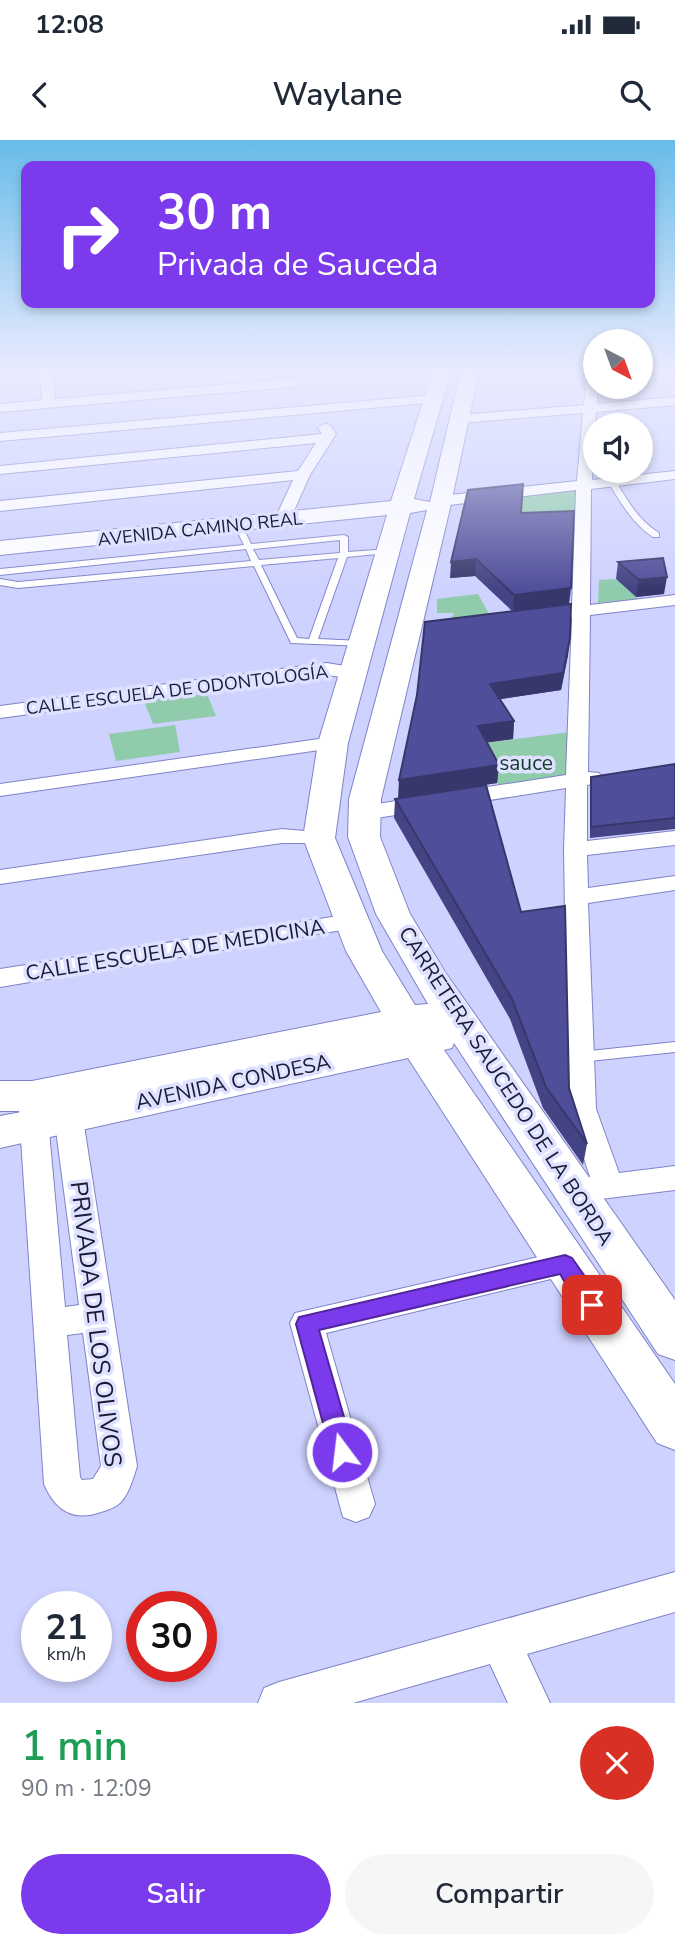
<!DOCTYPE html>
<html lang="es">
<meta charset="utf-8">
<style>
body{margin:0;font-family:"Nunito Sans",sans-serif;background:#f6f6f7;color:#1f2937;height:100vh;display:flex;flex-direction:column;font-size:26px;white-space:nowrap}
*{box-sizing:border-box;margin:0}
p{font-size:23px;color:#747a83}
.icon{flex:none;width:38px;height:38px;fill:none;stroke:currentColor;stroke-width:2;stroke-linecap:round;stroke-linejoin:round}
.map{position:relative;height:1563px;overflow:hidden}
.sheet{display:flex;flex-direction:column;background:#fff;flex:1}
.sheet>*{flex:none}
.guide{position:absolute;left:21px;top:21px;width:634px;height:147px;border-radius:14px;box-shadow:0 4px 10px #0003;background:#7c3aed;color:#fff;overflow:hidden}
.needle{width:46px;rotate:139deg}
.fabs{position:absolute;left:583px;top:189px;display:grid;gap:14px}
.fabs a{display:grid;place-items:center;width:70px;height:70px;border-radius:50%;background:#fff;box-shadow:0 4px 10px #0003;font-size:35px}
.speed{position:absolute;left:21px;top:1451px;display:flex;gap:14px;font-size:35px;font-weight:700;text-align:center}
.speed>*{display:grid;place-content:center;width:91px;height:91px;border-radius:50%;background:#fff;box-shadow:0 4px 10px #0003;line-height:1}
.speed small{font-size:18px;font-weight:400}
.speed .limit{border:10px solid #d22;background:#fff;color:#111}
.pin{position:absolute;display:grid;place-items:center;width:60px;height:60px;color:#fff;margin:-30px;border-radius:14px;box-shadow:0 4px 10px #0006}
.me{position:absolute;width:77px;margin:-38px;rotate:345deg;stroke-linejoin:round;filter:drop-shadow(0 0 5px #0008)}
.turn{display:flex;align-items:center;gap:24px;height:147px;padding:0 21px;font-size:32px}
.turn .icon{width:91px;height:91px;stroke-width:2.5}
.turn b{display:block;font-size:49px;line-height:60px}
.round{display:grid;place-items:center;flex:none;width:74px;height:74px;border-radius:37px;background:#f6f6f7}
.headline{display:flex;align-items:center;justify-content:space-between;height:119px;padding:0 21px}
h1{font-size:42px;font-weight:600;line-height:52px;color:#1e9e55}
.button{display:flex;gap:14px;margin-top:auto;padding:14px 21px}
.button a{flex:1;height:80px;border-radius:42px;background:#7c3aed;color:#fff;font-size:28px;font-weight:600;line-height:80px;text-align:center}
.button a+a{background:#f6f6f7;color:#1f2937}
.status{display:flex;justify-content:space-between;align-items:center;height:49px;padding:0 35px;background:#fff;direction:ltr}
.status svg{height:19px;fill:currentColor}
header{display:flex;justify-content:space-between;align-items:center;height:91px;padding:0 21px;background:#fff;font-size:32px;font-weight:600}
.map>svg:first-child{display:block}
.green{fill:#90cbac}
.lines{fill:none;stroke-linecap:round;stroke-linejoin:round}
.lane-casing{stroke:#7f83c7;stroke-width:2}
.street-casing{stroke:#7f83c7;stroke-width:2}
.secondary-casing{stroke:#7f83c7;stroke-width:2}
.lane{fill:#fff;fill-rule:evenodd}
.street{fill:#fff;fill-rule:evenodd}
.secondary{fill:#fff;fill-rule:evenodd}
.wall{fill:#444384}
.shaded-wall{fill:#37376c}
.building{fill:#4f4e9a;stroke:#37376c;stroke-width:2}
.route{fill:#7c3aed;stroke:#51269a;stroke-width:2}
.labels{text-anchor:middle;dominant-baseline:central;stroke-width:7;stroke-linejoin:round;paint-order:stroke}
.far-street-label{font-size:18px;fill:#1a1a35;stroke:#dee1ff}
.park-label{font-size:21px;fill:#0f3c28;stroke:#dee1ff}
.street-label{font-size:21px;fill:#1a1a35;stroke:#dee1ff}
.near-street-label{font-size:24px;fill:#1a1a35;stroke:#dee1ff}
</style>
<div class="status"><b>12:08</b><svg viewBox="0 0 49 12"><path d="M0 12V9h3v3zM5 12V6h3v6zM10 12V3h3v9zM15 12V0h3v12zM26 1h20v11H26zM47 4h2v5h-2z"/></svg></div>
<header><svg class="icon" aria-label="back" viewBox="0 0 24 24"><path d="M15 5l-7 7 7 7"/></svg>Waylane<svg class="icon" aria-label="search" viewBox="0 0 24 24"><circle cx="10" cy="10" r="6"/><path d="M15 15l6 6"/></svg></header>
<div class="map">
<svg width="675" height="1563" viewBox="0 0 675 1563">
<rect width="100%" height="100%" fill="#ced2ff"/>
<!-- green -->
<g class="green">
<polygon points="584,349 583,386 519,389 522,356"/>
<polygon points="616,439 638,459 598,463 599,440"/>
<polygon points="478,454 493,481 447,487 454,473 437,473 437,459"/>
<polygon points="207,554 216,576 153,584 144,561"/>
<polygon points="175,585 180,612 116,621 109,594"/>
<polygon points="578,591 577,640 502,652 476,604"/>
</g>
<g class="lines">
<defs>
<g id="lane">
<path d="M609,340H615C628,361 638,380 659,393V397H653C632,383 621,363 608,342Z"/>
<path d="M235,383H241L251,404L344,395L348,397V412L390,409L391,411L387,413L347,417L318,499L362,501L365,502V506L291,503L254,426L18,448L0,445V439L18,442L251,421L246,409L0,435V429L244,405L234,385ZM340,400V413L259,420L253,409ZM338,418L309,499L297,498L261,425Z"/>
<polygon points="675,902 675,912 580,922 575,920 573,917 575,914 580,912"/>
</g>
<g id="street">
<polygon points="40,231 52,231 55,259 292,239 298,243 292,247 0,272 0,264 42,260"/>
<polygon points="587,231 595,231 595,247 598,247 597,264 675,257 675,265 596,272 592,340 675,331 675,339 591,349 590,465 675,455 675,465 590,475 588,632 599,633 602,638 599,643 587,645 587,701 675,691 675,705 587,715 588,748 675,736 675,750 588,763 596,969 619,1033 675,1026 675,1050 592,1060 581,1056 577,1048 581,1040 590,1037 568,969 564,709 566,648 364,680 356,678 353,673 356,668 364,666 566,635 572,477 558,477 555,473 558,469 572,467 576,350 441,366 433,361 441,356 577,341 583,273 460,283 453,279 460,275 584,265"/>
<polygon points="433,255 438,256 438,262 0,301 0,293"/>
<polygon points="325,284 330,285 336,294 310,335 288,384 276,384 274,381 293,340 0,371 0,361 298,331 316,303 0,334 0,326 322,294 318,288"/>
<polygon points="327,523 362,529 365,533 355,539 327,535 0,578 0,566"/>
<polygon points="333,597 340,599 343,603 340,607 0,656 0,644"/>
<polygon points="282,689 327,693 330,698 327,703 282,703 0,744 0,730"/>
<polygon points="351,774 360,777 363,782 360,787 0,847 0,829"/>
<path d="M66,950L76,953L80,960L137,1326C134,1337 129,1353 121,1362C116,1367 108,1370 101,1372C73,1382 55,1370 44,1344L19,969L23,962L33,958L43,962L47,969L65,1167L79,1165L52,960L56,953ZM83,1193L101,1326L93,1339L82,1340L80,1337L67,1195Z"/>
<polygon points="565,1111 576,1115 581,1124 576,1133 326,1193 375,1364 369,1377 356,1382 343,1377 290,1183 295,1173"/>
<polygon points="675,1432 675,1472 527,1514 550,1563 508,1563 490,1524 353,1563 258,1563 264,1548 279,1542"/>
</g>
<path id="secondary" d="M433,231H451L414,359L430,362L461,231H479L450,368L381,659L380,697L410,774L445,832L675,1160V1220L658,1214L454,903L452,908L444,910L675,1244V1310L657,1303L408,918L0,1008V976L27,971H0V941H32L381,872L346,811L303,698L318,603L387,375L0,415V401L391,361ZM427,370L349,659L348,697L376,774L428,864L415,865L382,811L335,698L348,603L410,373Z"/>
</defs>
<!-- lane casing -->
<use href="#lane" class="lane-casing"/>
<!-- street casing -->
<use href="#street" class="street-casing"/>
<!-- secondary casing -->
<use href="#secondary" class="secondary-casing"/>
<!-- lane -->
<use href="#lane" class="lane"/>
<!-- street -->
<use href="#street" class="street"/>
<!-- secondary -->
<use href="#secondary" class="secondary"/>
</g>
<!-- wall -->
<g class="wall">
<polygon points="521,373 569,465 568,515 561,550 500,559 514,581 513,599 487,602 499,625 497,643 398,658 512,471 475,436 450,438"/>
<polygon points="618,422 664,454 636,457 616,439"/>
<polygon points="675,624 675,689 590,698 590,647 591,637"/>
<polygon points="395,659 569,948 587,1004 583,1025 543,968 510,879 394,678"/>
</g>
<!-- shaded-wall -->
<g class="shaded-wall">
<polygon points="476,419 475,436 450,438 451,422"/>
<polygon points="667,437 664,454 636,457 639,440"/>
<polygon points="571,448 569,465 513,472 514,455"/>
<polygon points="570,498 568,515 561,550 489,561 490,544"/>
<polygon points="514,581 513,599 476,604 478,586"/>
<polygon points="499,625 497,643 398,658 399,640"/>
</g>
<!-- building -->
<g class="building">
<polygon points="523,344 521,373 574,371 571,448 514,455 476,419 451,422 468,350"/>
<polygon points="663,418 667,437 639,440 618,422"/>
<polygon points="571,464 570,498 563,533 490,544 514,581 478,586 499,625 399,640 417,555 425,482"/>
<polygon points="675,624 675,678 591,687 591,637"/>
<polygon points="486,645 521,772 565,766 569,948 587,1004 546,947 512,859 395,659"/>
</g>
<!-- sky -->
<linearGradient id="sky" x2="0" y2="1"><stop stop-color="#68bce9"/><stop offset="0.51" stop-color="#e9ebff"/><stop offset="1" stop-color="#e9ebff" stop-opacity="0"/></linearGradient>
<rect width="675" height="450" fill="url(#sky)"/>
<!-- route -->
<path class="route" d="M565,1115L572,1118L600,1158L603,1165L600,1171C580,1178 569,1148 560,1134L319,1190L354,1312L350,1320L342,1323L333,1320L296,1184L299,1177Z"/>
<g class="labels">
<!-- far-street labels -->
<g class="far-street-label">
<text transform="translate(200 389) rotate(-6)">AVENIDA CAMINO REAL</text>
<text transform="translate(177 550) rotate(-7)">CALLE ESCUELA DE ODONTOLOGÍA</text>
</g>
<!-- park labels -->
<g class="park-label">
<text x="526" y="623">sauce</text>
</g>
<!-- street labels -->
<g class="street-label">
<text transform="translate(175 810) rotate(-9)">CALLE ESCUELA DE MEDICINA</text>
<text transform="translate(233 942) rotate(-12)">AVENIDA CONDESA</text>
<text transform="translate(506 946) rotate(57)">CARRETERA SAUCEDO DE LA BORDA</text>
</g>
<!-- near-street labels -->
<g class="near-street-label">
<text transform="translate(96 1184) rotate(83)">PRIVADA DE LOS OLIVOS</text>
</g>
</g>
</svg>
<div class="fabs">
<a><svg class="needle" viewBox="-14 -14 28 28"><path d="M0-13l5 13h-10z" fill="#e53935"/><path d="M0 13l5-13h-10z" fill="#747a83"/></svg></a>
<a><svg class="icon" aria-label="sound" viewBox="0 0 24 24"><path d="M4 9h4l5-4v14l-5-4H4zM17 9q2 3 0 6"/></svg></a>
</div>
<div class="speed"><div>21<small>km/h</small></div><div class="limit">30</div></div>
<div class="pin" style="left:592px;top:1165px;background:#d93025"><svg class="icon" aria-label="arrive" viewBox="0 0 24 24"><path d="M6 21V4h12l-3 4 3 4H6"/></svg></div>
<svg class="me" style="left:342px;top:1312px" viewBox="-20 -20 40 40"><circle r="17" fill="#7c3aed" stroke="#fff" stroke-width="3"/><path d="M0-11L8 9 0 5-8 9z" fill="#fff"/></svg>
<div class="guide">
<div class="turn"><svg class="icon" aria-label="right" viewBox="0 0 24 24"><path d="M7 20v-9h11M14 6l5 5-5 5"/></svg><div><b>30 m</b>Privada de Sauceda</div></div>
</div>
</div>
<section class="sheet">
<div class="headline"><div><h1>1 min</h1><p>90 m · 12:09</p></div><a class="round" style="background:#d93025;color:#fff"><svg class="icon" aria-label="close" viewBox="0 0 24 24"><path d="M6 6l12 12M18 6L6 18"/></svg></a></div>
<div class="button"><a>Salir</a><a>Compartir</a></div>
</section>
